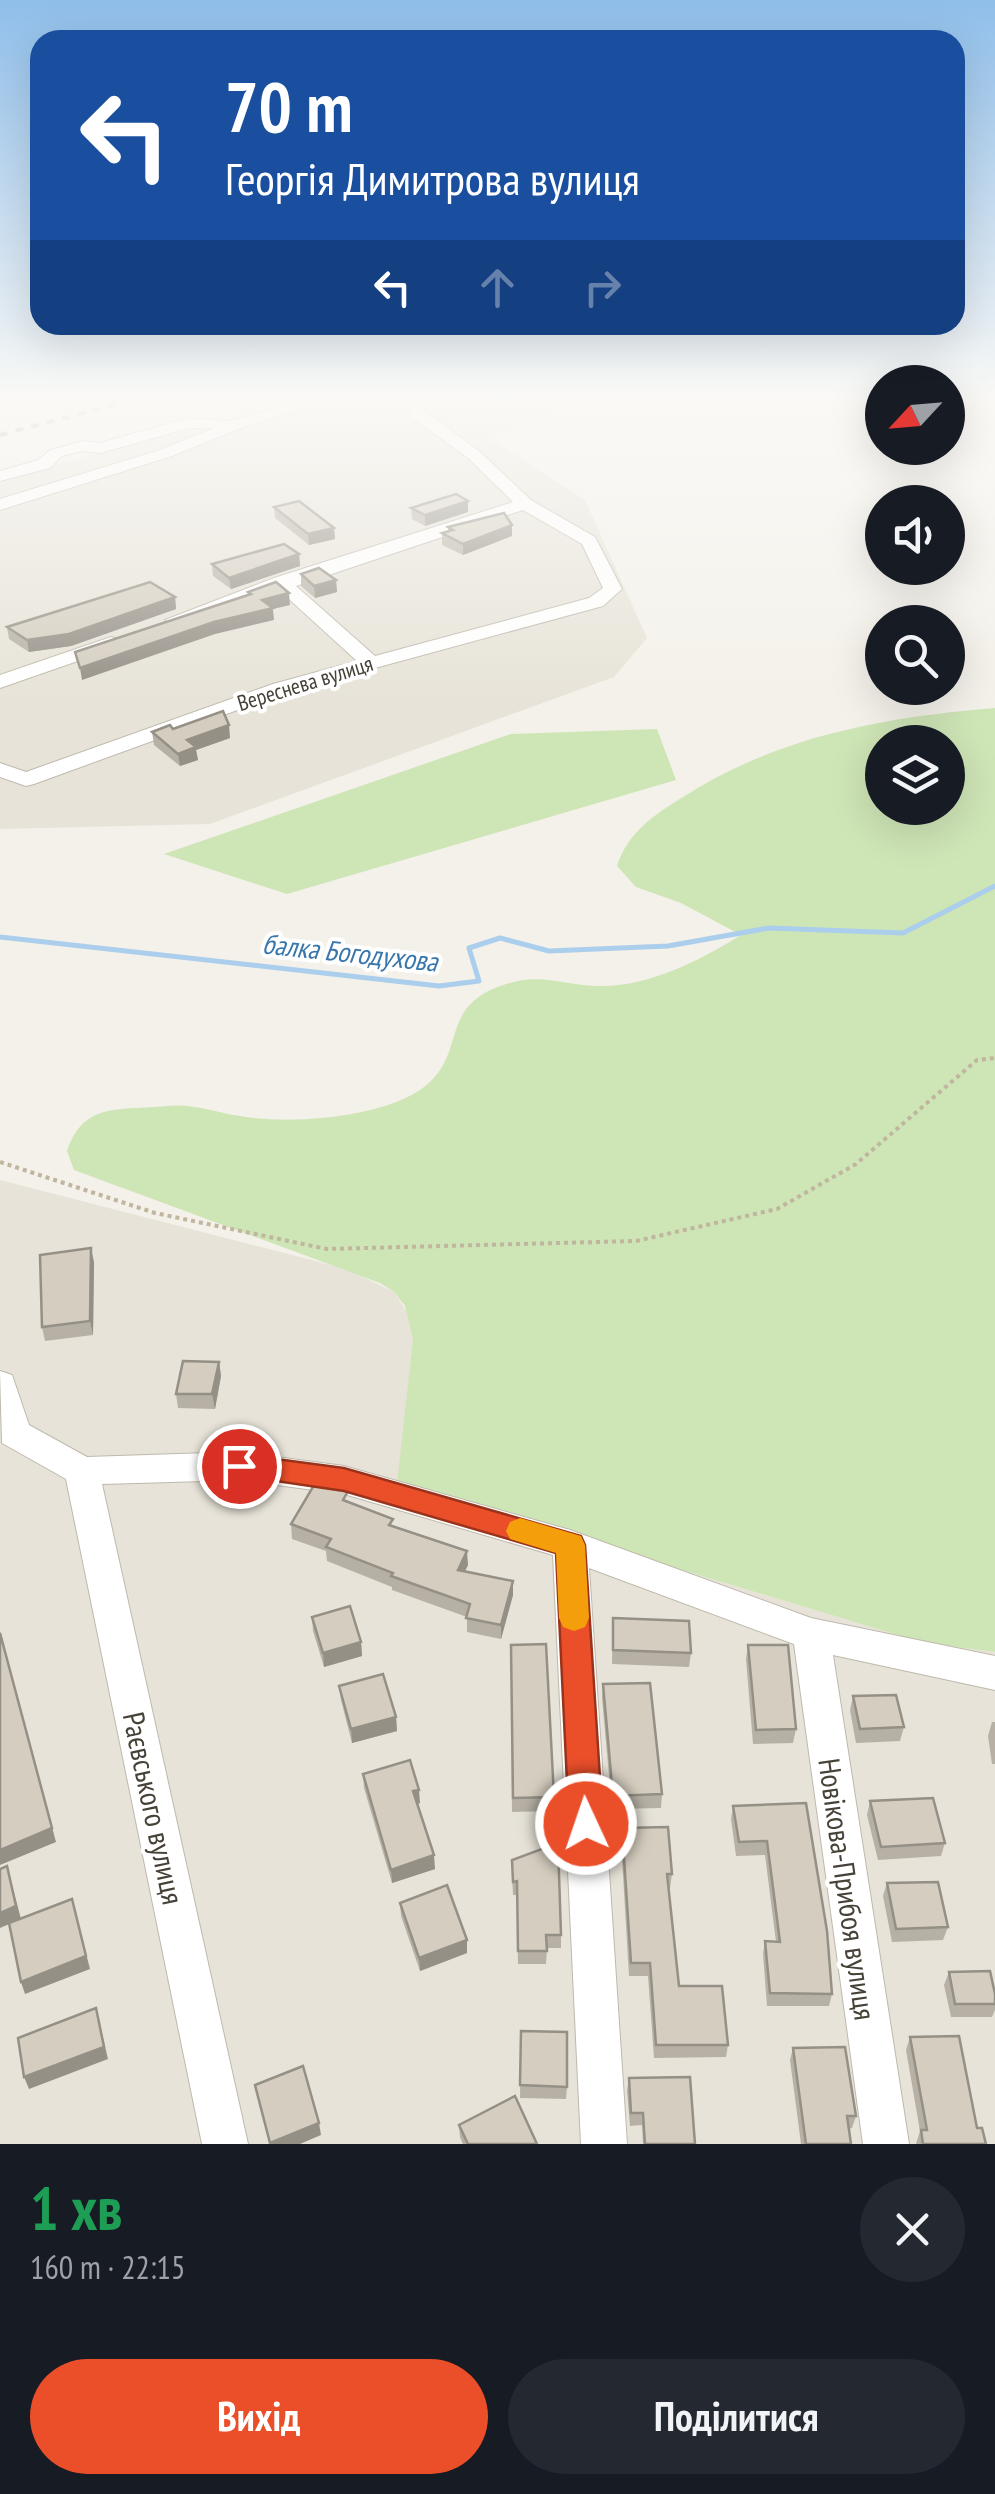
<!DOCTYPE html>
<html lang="uk">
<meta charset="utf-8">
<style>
body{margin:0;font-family:"PT Sans Narrow",sans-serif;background:#242831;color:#f1f3f6;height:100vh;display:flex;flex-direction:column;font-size:38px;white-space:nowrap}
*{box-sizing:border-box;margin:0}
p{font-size:32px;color:#9ea1a6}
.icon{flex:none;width:55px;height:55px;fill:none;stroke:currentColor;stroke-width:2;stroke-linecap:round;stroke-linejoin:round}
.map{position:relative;height:2144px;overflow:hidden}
.details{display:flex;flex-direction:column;background:#171b24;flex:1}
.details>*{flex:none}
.top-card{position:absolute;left:30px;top:30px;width:935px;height:305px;border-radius:30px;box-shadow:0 10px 40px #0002;background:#1a4fa0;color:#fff;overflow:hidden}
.needle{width:65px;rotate:244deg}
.fabs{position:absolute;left:865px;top:365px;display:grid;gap:20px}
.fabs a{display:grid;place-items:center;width:100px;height:100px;border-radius:50%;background:#171b24;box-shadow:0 10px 40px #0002;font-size:50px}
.pin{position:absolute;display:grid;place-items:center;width:85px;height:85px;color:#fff;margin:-42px;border:5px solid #fff;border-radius:50%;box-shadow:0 2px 10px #0007}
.me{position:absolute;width:110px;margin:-55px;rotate:357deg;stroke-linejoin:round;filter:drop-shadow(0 0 8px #0008)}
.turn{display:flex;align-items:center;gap:35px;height:210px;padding:0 30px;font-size:45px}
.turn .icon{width:130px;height:130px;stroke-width:2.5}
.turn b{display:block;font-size:70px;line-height:85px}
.lanes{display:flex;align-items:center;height:95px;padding:0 30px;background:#0003;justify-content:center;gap:50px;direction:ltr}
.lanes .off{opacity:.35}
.round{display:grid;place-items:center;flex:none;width:105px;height:105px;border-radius:52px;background:#242831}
.headline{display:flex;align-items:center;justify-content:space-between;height:170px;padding:0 30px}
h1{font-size:60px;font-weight:600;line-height:75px;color:#1e9e55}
.action{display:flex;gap:20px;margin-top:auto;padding:20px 30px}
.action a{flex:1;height:115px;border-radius:60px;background:#eb4f2a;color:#fff;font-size:40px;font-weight:600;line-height:115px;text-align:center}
.action a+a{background:#242831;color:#f1f3f6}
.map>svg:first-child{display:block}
.residential{fill:#e7e3d8}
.green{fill:#cee5b6;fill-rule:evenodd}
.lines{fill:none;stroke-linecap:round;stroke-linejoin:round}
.stream{stroke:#abceec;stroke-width:5}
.minor-casing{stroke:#bfb9ad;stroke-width:2}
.path{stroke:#c0b69f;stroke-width:4;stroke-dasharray:4 4;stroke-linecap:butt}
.minor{fill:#fff;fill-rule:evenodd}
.rail{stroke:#989898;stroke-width:4;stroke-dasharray:8 8;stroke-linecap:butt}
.wall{fill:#b7b1a5}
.shaded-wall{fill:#959086}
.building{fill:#d5cec0;stroke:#959086;stroke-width:2.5}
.route{fill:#eb4f2a;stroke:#99331b;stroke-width:2.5}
.slow{fill:#f59e0b}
.labels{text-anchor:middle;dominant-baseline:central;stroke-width:8;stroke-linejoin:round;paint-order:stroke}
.far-street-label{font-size:22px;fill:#474238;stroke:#fff}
.water-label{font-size:28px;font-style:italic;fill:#3876ac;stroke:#fff}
.near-street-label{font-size:30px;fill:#474238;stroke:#fff}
</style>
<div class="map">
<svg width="995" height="2144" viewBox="0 0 995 2144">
<rect width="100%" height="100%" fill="#f4f1ea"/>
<!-- residential -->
<g class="residential">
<polygon points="298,401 578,401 489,438 585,500 647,638 614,677 210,824 0,829 0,479"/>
<polygon points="0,1180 347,1269 394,1292 412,1320 413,1339 398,1484 924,1643 995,1652 995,2144 0,2144"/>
</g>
<!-- green -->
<g class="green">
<path d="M995,708V1652L924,1643L397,1484L413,1339L405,1306L394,1292L380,1283L74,1170L67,1151C84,1101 120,1111 166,1106C193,1103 214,1112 240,1116C289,1125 384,1118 424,1087C471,1051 433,1000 518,981C546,975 571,986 600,986C648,987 701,960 741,935L681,903L636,887L617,866C628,832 654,815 683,797C778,736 885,717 995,708ZM882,742H948V808H882Z"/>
<polygon points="657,729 676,780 287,894 164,854 511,734"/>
</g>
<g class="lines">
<!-- stream -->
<polyline class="stream" points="0,937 439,986 479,981 469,948 500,938 549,951 668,946 769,928 903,933 995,886"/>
<defs>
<g id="minor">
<polygon points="300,401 325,401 246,426 172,456 0,510 0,499 160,450 214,428 189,428 100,453 83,451 62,456 50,468 0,481 0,471 38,460 50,450 83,441 100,443 188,418 230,421"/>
<path d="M403,401H419L424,411L479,451L531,500L595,537L622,589L603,606L287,692L34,784L26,786L0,777V763L26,772L273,684L357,661L280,591L182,624L175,626L165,620L274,578L513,502L467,457L411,417ZM523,510L582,544L603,588L589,598L375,656L296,586Z"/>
<polygon points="679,401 764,401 756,406 687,406"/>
<polygon points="111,637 118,639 118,647 0,688 0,675"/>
<polygon points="0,1371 12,1375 29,1425 87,1457 239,1452 344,1466 570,1530 811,1618 995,1656 995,1690 833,1655 909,2144 863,2144 794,1644 589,1568 627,2144 581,2144 553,1555 344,1494 239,1480 102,1484 248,2144 202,2144 66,1479 2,1443"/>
</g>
</defs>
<!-- minor casing -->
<use href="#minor" class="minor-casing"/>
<!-- path -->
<polyline class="path" points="0,1162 155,1213 327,1249 636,1241 777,1209 856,1164 977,1060 995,1058"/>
<!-- minor -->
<use href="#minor" class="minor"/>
<!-- rail -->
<polyline class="rail" points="0,435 129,401"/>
</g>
<!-- wall -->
<g class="wall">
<polygon points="274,507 334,528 335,539 309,545 275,518"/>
<polygon points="411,508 468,512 425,526 412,519"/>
<polygon points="512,525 512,536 463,555 442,545 442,533 448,532 448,527"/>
<polygon points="299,554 300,566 231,589 213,576 212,564"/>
<polygon points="301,574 336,580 337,592 315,598 301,586"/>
<polygon points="175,597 176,609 71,646 29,652 9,639 7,627"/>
<polygon points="173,729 230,738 196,750 198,760 180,766 154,745 152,732"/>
<polygon points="94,1262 93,1335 45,1341 42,1327"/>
<polygon points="219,1362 221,1376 215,1409 178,1408 176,1394"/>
<polygon points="349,1502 468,1565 465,1572 513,1581 513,1595 501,1639 467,1632 467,1617 392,1590 392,1587 327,1561 326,1551 292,1539 291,1524"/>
<polygon points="312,1617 361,1642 362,1656 324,1667 313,1631"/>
<polygon points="613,1618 691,1653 689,1667 612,1664"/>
<polygon points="511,1645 554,1797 554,1811 512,1812"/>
<polygon points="748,1645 796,1729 793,1743 753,1744 746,1659"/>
<polygon points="603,1684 662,1794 661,1808 612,1809 602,1698"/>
<polygon points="339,1686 396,1717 397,1731 352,1743 341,1700"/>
<polygon points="853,1696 904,1727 900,1741 856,1743 850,1710"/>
<polygon points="992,1722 995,1722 995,1764 992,1764 988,1736"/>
<polygon points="363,1774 420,1803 417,1804 435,1869 392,1883 364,1788"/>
<polygon points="870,1801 945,1843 941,1856 878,1860 867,1815"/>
<polygon points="806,1803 832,1994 829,2006 767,2006 763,1954 765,1941 776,1942 765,1855 736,1856 731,1819 733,1806"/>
<polygon points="622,1828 672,1874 670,1888 668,1888 679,1986 728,2045 726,2057 654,2058 648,1976 629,1976 621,1841"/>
<polygon points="512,1874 561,1935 561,1948 547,1948 546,1964 518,1964 517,1895 513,1895"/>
<polygon points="887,1883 948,1927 943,1940 892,1942 883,1896"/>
<polygon points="400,1903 467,1940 467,1953 420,1971 401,1916"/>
<polygon points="949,1972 995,1994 995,2010 992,2017 951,2017 944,1985"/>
<polygon points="521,2031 567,2087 566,2099 520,2098"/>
<polygon points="910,2037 977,2128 986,2144 916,2144 920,2131 906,2050"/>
<polygon points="793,2048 856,2116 852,2128 849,2129 851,2144 801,2144 790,2060"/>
<polygon points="629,2078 695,2144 643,2144 642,2125 630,2126 627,2091"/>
<polygon points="459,2125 537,2144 463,2144 460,2137"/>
</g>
<!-- shaded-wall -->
<g class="shaded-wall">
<polygon points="468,501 468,512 425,526 425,515"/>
<polygon points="512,525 512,536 463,555 463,544"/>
<polygon points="334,528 335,539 309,545 308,534"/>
<polygon points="299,554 300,566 231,589 229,578"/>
<polygon points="336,580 337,592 315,598 314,586"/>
<polygon points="289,593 290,605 273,609 274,620 215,634 82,680 80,668 262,600"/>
<polygon points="175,597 176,609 71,646 29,652 27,640"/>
<polygon points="229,725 230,738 196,750 198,760 180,766 178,754 187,740"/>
<polygon points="91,1248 94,1262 93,1335 90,1321"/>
<polygon points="219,1362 221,1376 215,1409 212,1394"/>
<polygon points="467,1551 468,1565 458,1584 458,1570"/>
<polygon points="513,1581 513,1595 501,1639 501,1625"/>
<polygon points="0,1631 56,1842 0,1865"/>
<polygon points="361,1642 362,1656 324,1667 323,1653"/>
<polygon points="396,1717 397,1731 352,1743 351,1729"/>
<polygon points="419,1790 420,1803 414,1805 413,1791"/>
<polygon points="434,1855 435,1869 392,1883 391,1870"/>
<polygon points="7,1866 21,1919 0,1928 0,1913"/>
<polygon points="72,1899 90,1969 25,1994 21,1982"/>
<polygon points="467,1940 467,1953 420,1971 419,1958"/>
<polygon points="96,2008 108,2059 29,2089 24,2077"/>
<polygon points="319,2123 321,2135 300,2144 270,2144"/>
</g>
<!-- building -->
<g class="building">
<polygon points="456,494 468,501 425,515 411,508"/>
<polygon points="299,501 334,528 308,534 274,507"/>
<polygon points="504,513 512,525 463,544 442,533 453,530 448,527"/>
<polygon points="284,544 299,554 229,578 212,564"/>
<polygon points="319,568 336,580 314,586 301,574"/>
<polygon points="150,582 175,597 69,634 27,640 7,627"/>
<polygon points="276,582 289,593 262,600 273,608 214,622 80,668 75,652 251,594 248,592"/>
<polygon points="223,711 229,725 187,740 196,747 178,754 152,732 170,725 173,729"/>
<polygon points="91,1248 90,1321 42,1327 40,1255"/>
<polygon points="183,1361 219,1362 212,1394 176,1394"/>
<polygon points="317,1480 348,1491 343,1500 393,1519 389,1525 467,1551 458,1570 513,1581 501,1625 466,1618 470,1604 391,1576 393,1573 326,1547 331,1539 291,1524"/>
<polygon points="350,1606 361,1642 323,1653 312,1617"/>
<polygon points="613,1618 689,1621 691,1653 613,1650"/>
<polygon points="0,1633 52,1828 0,1850"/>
<polygon points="546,1644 554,1797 513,1798 511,1645"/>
<polygon points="748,1645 788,1645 796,1729 756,1730"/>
<polygon points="383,1674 396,1717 351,1729 339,1686"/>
<polygon points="650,1683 662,1794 613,1796 603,1684"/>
<polygon points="896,1695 904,1727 860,1729 853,1696"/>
<polygon points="410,1760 419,1790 413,1791 434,1855 391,1870 363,1774"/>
<polygon points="933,1798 945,1843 881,1847 870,1801"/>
<polygon points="806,1803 827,1931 832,1994 770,1993 765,1941 780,1942 767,1841 739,1842 733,1806"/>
<polygon points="668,1827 672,1874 667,1874 679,1986 722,1986 728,2045 656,2045 650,1963 631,1963 622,1828"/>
<polygon points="558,1843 561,1935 546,1935 547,1951 518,1951 517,1881 513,1882 512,1860"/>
<polygon points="7,1866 16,1906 0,1913 0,1869"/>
<polygon points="938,1882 948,1927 896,1929 887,1883"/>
<polygon points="447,1885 467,1940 419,1958 400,1903"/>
<polygon points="72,1899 86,1956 21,1982 9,1923"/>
<polygon points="990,1971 995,1994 995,2004 955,2004 949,1972"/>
<polygon points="96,2008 104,2047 24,2077 18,2038"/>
<polygon points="521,2031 567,2032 567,2087 520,2085"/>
<polygon points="959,2036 977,2128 982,2128 986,2144 923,2144 921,2130 927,2130 910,2037"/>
<polygon points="845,2047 856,2116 847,2116 851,2144 806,2144 793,2048"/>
<polygon points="303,2066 319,2123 270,2143 255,2085"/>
<polygon points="690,2077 695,2144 645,2144 643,2113 631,2113 629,2078"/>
<polygon points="515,2096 537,2144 468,2144 459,2125"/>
</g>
<!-- sky -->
<linearGradient id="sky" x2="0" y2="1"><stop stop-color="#8fbeea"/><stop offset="0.57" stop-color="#faf9f6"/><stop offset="1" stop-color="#faf9f6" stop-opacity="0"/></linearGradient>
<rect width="995" height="701" fill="url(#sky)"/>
<!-- route -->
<polygon class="route" points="239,1454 344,1468 581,1536 585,1545 603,1824 598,1836 586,1841 574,1836 569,1824 556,1553 344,1491 229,1474 225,1466 229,1458"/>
<!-- slow -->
<polygon class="slow" points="520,1518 581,1536 585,1545 589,1618 585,1627 574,1631 563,1627 559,1618 556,1553 510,1539 506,1531 510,1522"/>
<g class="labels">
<!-- far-street labels -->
<g class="far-street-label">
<text transform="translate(305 683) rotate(-17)">Вереснева вулиця</text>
</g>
<!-- water labels -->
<g class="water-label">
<text transform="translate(350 952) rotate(6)">балка Богодухова</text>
</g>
<!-- near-street labels -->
<g class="near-street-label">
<text transform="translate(154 1808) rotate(78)">Раєвського вулиця</text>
<text transform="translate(848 1889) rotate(82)">Новікова-Прибоя вулиця</text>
</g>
</g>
</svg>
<div class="fabs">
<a><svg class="needle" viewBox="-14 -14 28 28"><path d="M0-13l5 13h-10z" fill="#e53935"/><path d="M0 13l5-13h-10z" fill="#9ea1a6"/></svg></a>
<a><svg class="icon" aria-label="sound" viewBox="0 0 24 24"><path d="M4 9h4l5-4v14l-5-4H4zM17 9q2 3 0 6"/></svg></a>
<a><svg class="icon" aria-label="search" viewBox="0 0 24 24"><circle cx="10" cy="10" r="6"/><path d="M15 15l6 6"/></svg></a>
<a><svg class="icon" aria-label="layers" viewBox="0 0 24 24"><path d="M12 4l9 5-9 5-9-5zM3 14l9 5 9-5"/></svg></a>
</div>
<div class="pin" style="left:239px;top:1466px;background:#d93025"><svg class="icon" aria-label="arrive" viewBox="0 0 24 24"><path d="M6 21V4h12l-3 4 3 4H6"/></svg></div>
<svg class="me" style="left:586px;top:1824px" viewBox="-20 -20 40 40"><circle r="17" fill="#eb4f2a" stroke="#fff" stroke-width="3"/><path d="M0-11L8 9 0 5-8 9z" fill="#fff"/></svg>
<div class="top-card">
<div class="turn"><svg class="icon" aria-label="left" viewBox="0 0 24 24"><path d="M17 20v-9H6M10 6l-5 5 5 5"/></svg><div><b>70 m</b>Георгія Димитрова вулиця</div></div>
<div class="lanes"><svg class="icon" aria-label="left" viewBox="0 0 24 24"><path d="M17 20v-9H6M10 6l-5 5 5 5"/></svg><svg class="icon off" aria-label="ahead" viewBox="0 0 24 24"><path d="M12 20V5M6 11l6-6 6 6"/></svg><svg class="icon off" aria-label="right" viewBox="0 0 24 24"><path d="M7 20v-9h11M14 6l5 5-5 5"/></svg></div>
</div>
</div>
<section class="details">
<div class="headline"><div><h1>1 хв</h1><p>160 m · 22:15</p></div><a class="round"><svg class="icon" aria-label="close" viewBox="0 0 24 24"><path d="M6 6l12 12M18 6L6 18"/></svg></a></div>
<div class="action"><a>Вихід</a><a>Поділитися</a></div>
</section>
